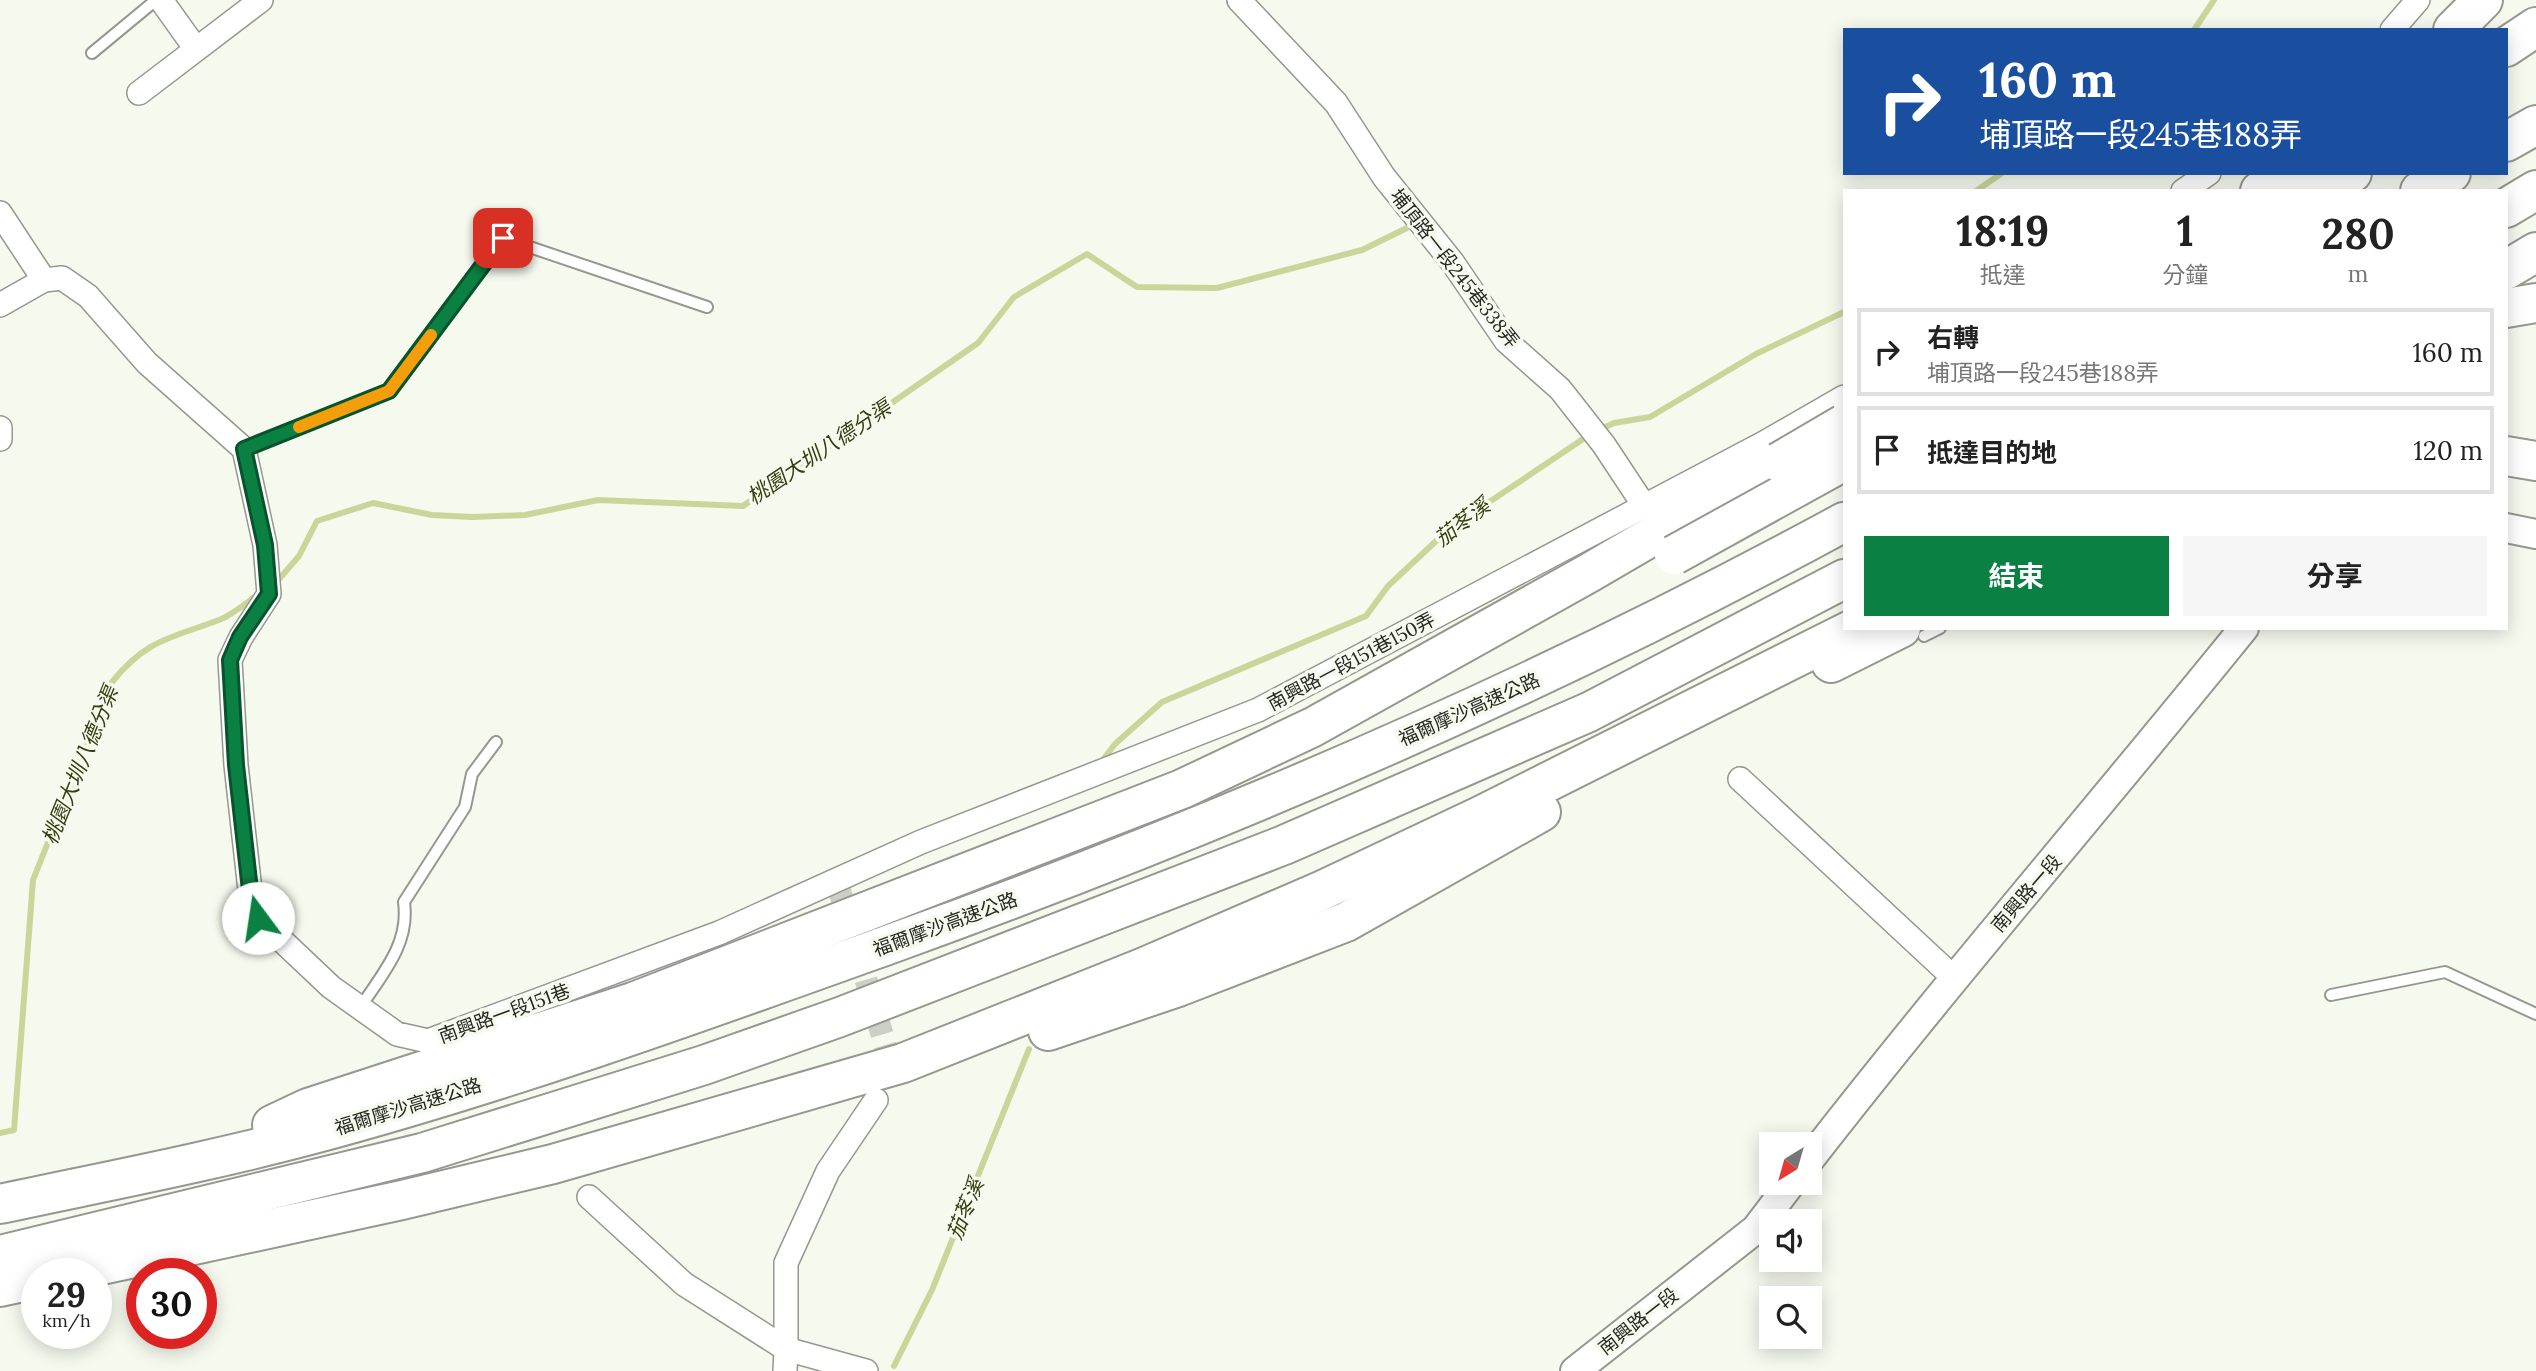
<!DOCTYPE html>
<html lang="zh-TW">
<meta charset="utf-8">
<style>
body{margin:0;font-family:Lora,"Noto Sans TC",serif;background:#f6f6f6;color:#222;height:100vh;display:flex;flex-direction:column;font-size:26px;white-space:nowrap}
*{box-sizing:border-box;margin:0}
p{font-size:23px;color:#767676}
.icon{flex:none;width:38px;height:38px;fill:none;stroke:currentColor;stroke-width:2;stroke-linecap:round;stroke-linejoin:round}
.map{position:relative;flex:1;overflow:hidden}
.details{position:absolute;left:1843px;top:189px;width:665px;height:441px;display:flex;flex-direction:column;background:#fff;border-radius:0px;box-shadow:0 4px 18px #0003}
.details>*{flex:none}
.top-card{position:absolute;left:1843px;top:28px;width:665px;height:147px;border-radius:0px;box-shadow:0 4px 18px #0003;background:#1a4fa0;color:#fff;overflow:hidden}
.needle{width:46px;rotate:217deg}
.controls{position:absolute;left:1759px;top:1132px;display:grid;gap:14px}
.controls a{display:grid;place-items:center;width:63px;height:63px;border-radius:0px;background:#fff;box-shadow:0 4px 18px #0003;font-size:35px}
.speed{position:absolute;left:21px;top:1258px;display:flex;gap:14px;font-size:35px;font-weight:700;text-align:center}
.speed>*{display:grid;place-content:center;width:91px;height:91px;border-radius:50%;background:#fff;box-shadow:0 4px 18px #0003;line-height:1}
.speed small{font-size:18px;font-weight:400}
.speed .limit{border:10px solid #d22;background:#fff;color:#111}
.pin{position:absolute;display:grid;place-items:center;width:60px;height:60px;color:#fff;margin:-30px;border-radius:14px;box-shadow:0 4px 10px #0006}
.me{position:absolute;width:77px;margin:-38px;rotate:346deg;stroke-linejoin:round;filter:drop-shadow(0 0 5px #0008)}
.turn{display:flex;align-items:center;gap:24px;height:147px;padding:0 21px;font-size:32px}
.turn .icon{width:91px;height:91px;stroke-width:2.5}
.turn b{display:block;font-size:49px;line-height:60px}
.eta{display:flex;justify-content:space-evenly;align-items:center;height:119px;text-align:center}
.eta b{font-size:42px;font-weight:700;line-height:49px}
.cta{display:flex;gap:14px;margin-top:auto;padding:14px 21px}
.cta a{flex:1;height:80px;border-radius:0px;background:#0b8043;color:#fff;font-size:28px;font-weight:700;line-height:80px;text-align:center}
.cta a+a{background:#f6f6f6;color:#222}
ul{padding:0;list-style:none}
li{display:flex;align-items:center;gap:21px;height:88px;margin:0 14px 10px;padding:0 7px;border:4px solid #e0e0e0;border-radius:0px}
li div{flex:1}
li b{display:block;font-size:26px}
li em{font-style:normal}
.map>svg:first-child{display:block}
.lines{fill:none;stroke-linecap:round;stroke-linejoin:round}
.stream{stroke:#cad699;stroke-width:6}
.minor-tunnel{stroke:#cccfc5;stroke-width:23;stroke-dasharray:23 11;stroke-linecap:butt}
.service-casing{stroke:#96988f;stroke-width:14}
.minor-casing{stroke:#96988f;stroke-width:26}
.tertiary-casing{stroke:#96988f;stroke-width:32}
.motorway-casing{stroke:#96988f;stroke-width:42}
.service{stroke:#fff;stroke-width:10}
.minor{stroke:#fff;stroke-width:23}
.tertiary{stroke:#fff;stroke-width:28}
.motorway{stroke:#fff;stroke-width:38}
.motorway-bridge-casing{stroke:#96988f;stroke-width:42;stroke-linecap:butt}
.motorway-bridge{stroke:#fff;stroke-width:38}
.route-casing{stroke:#07532c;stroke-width:18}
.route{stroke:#0b8043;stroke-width:12}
.slow{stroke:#f59e0b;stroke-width:12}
.labels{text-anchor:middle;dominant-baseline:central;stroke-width:7;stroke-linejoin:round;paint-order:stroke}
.street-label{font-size:19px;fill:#262723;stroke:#f6f9ee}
.water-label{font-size:21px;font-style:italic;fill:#363d0f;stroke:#f6f9ee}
</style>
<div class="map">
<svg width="2536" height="1371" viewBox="0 0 2536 1371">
<rect width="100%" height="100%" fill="#f6f9ee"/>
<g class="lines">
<!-- stream -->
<g class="stream">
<polyline points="2194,30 2214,0"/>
<polyline points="1976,191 2002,173"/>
<polyline points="1599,430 1614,423 1650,417 1756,354 1844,312"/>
<polyline points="274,585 299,556 317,521 373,503 432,515 472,517 525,515 598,500 743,506 978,343 1014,297 1087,254 1137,287 1217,288 1362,250 1413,225"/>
<polyline points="1102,761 1115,744 1162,702 1366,616 1388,586 1449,529 1589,435"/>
<path d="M0,1133L14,1130L33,880L112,682C147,639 171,638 219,620C232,615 245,604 256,596"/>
<polyline points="894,1366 932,1290 1029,1049"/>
</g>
<!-- minor-tunnel -->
<polyline class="minor-tunnel" points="837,882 890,1061 886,1078"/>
<defs>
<g id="service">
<polyline points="92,53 156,0"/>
<polyline points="244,449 389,391 503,238 707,307"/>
<polyline points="1924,636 1940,628"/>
<polyline points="2331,995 2445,972 2536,1014"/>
<path d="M360,1008C382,974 410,944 404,902L465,807L472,774L496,742"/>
</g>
<g id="minor">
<polyline points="161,0 196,49"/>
<polyline points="1239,0 1336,103 1384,177 1453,263 1506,341 1560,389 1604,445 1643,504"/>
<polyline points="2392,30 2418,0"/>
<polyline points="139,93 261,0"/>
<polyline points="2183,191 2209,173"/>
<polyline points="0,213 44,280 62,278 88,296 147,363 244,449 265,545 269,594 241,637 230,660 236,765 250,890 258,918 331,987 397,1034 428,1041 719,933 921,842 1258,710 1764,443 1844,397"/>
<polyline points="0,305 44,280"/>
<polyline points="0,428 0,439"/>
<polyline points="1740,779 1954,978"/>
<polyline points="589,1197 684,1284 786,1349 785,1371"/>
<polyline points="866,1371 786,1349 786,1263 828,1171 876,1100"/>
</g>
<g id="tertiary">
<polyline points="2506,528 2536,534"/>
<path d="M1810,1159C1950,979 2100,806 2244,628"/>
<polyline points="1575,1371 1756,1229 1791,1183"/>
</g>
<g id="motorway">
<polyline points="2453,30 2483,0"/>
<polyline points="2506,47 2536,27"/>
<polyline points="2506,142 2536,125"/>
<polyline points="2260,191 2293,173"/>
<polyline points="2314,191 2352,173"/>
<polyline points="2420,191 2451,173"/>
<polyline points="2506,208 2536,190"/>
<polyline points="2506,270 2536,252"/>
<polyline points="2506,308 2536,303"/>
<polyline points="2506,456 2536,461"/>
<polyline points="1831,663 1901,628"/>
<polyline points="1048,1031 1178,987 1346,922 1541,812"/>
<polyline points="272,1125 308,1108 633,1002 1182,789 1313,727 1589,573 1779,462"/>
<path d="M0,1204C103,1182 208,1162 310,1135C508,1082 701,1012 893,943C1220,825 1539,688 1844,522"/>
<polyline points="0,1255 422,1153 704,1065 840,1017 1284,845 1589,712 1844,579"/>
<polyline points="60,1274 402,1200 553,1164 903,1063 1142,968 1323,890 1478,817 1855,628"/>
<polyline points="0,1287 37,1279"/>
</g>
</defs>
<!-- service casing -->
<use href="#service" class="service-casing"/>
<!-- minor casing -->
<use href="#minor" class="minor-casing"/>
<!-- tertiary casing -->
<use href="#tertiary" class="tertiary-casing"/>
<!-- motorway casing -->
<use href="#motorway" class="motorway-casing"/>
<!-- service -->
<use href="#service" class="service"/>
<!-- minor -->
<use href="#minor" class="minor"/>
<!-- tertiary -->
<use href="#tertiary" class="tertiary"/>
<!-- motorway -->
<use href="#motorway" class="motorway"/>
<defs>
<g id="motorway-bridge">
<polyline points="1779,462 1844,424"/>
<polyline points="1674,555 1844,461"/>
</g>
</defs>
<!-- motorway-bridge casing -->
<use href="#motorway-bridge" class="motorway-bridge-casing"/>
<!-- motorway-bridge -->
<use href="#motorway-bridge" class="motorway-bridge"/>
</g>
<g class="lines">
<defs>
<polyline id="route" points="258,918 250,890 236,765 230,660 240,637 269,594 265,545 244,449 389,391 503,238"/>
</defs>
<!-- route casing -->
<use href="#route" class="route-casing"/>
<!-- route -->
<use href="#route" class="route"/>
<!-- slow -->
<polyline class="slow" points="299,427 389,391 431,335"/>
</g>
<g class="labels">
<!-- street labels -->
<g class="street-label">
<text transform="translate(1455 268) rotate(52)">埔頂路一段245巷338弄</text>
<text transform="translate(1351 661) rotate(-28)">南興路一段151巷150弄</text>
<text transform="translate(1469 709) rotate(-24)">福爾摩沙高速公路</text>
<text transform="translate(2026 893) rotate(-49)">南興路一段</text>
<text transform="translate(945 924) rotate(-20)">福爾摩沙高速公路</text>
<text transform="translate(504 1013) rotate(-20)">南興路一段151巷</text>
<text transform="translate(408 1106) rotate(-17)">福爾摩沙高速公路</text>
<text transform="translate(1638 1321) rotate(-38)">南興路一段</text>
</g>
<!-- water labels -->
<g class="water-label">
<text transform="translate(819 452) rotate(-34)">桃園大圳八德分渠</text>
<text transform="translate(1462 522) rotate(-38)">茄苳溪</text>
<text transform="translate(80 765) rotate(-68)">桃園大圳八德分渠</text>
<text transform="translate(965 1209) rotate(-68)">茄苳溪</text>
</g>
</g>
</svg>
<div class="controls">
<a><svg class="needle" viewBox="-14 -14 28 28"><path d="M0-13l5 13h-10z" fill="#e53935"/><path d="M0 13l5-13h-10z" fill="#767676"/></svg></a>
<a><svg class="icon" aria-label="sound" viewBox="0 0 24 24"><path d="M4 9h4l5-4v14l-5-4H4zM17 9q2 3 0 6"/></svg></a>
<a><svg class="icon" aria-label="search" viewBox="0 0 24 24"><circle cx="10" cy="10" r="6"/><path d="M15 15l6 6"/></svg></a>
</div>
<div class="speed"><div>29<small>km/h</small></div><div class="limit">30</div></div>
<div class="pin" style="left:503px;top:238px;background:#d93025"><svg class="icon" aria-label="arrive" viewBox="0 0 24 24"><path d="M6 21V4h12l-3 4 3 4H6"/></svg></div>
<svg class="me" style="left:258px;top:918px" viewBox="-20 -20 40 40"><circle r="19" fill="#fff"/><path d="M0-13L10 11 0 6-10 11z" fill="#0b8043"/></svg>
<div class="top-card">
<div class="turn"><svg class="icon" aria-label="right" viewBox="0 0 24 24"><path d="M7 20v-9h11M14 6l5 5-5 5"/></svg><div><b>160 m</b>埔頂路一段245巷188弄</div></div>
</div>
<section class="details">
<div class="eta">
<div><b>18:19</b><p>抵達</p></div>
<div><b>1</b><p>分鐘</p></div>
<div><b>280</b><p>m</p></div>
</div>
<ul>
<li><svg class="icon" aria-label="right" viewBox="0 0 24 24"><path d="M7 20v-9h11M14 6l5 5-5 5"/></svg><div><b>右轉</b><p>埔頂路一段245巷188弄</p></div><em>160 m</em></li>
<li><svg class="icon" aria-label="arrive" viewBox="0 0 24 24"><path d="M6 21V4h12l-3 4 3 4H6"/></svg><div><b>抵達目的地</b></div><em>120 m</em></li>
</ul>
<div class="cta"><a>結束</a><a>分享</a></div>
</section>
</div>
